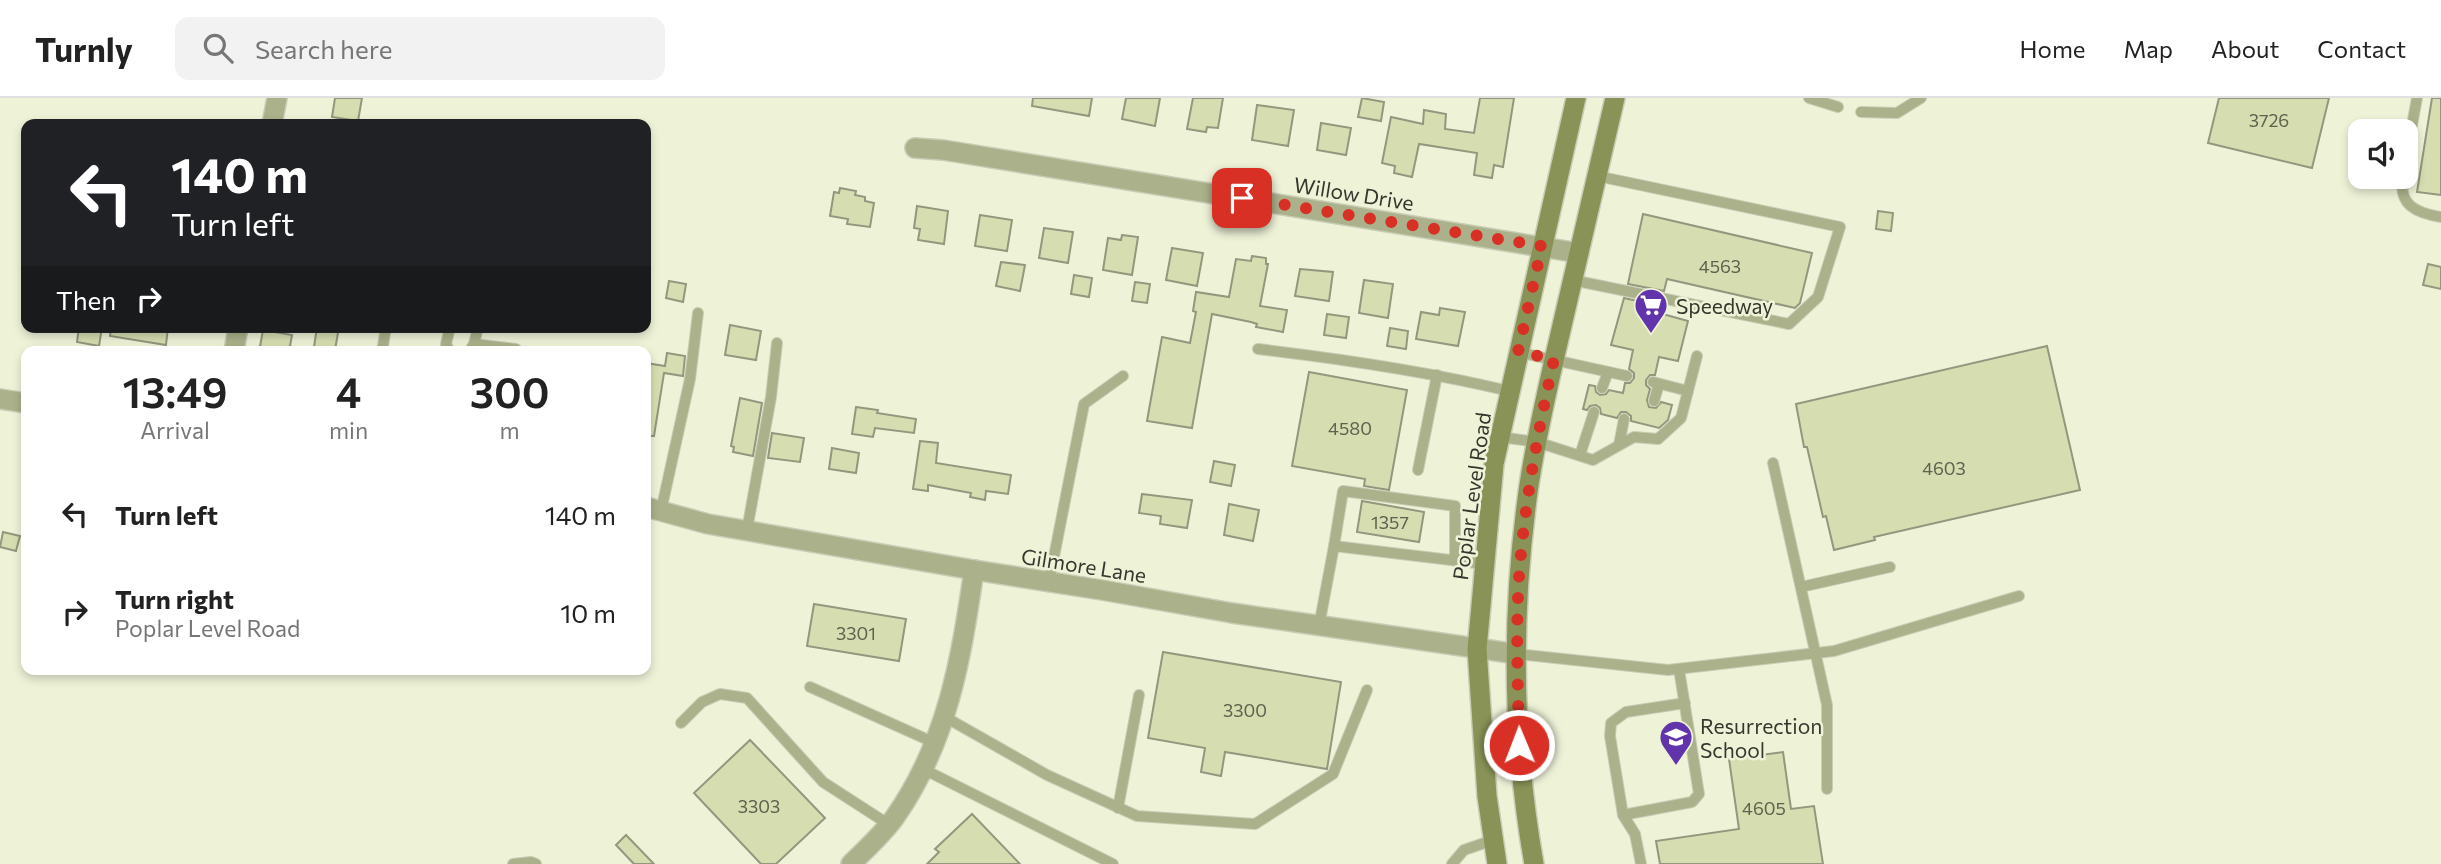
<!DOCTYPE html>
<style>
body{margin:0;font-family:Commissioner,sans-serif;background:#f2f2f2;color:#222;height:100vh;display:flex;flex-direction:column;font-size:26px;white-space:nowrap}
*{box-sizing:border-box;margin:0}
p{font-size:23px;color:#767676}
.icon{flex:none;width:38px;height:38px;fill:none;stroke:currentColor;stroke-width:2;stroke-linecap:round;stroke-linejoin:round}
.map{position:relative;flex:1;overflow:hidden}
.drawer{position:absolute;left:21px;top:248px;width:630px;height:329px;display:flex;flex-direction:column;background:#fff;border-radius:14px;box-shadow:0 4px 10px #0003}
.drawer>*{flex:none}
.guide{position:absolute;left:21px;top:21px;width:630px;height:214px;border-radius:14px;box-shadow:0 4px 10px #0003;background:#202124;color:#fff;overflow:hidden}
.fabs{position:absolute;left:2348px;top:21px;display:grid;gap:14px}
.fabs a{display:grid;place-items:center;width:70px;height:70px;border-radius:14px;background:#fff;box-shadow:0 4px 10px #0003;font-size:35px}
.pin{position:absolute;display:grid;place-items:center;width:60px;height:60px;color:#fff;margin:-30px;border-radius:14px;box-shadow:0 4px 10px #0006}
.me{position:absolute;width:77px;margin:-38px;rotate:359deg;stroke-linejoin:round;filter:drop-shadow(0 0 5px #0008)}
.turn{display:flex;align-items:center;gap:24px;height:147px;padding:0 35px;font-size:32px}
.turn .icon{width:91px;height:91px;stroke-width:2.5}
.turn b{display:block;font-size:49px;line-height:60px}
.then{display:flex;align-items:center;height:66px;padding:0 35px;background:#0003;gap:14px;font-size:26px}
.eta{display:flex;justify-content:space-evenly;align-items:center;height:119px;text-align:center}
.eta b{font-size:42px;font-weight:600;line-height:49px}
ul{padding:0;list-style:none}
li{display:flex;align-items:center;gap:21px;height:98px;padding:0 35px}
li div{flex:1}
li b{display:block;font-size:26px}
li em{font-style:normal}
header{display:flex;align-items:center;gap:42px;box-sizing:border-box;height:98px;padding:0 35px;background:#fff;border-bottom:2px solid #e0e0e0}
header strong{font-size:33px}
nav{display:flex;gap:38px;margin-inline-start:auto;font-size:24px}
.search{width:490px;height:63px;background:#f2f2f2;display:flex;align-items:center;gap:18px;box-sizing:border-box;padding:0 24px;border-radius:14px;color:#767676;font-size:26px}
.map>svg:first-child{display:block}
.building{fill:#d6deb1;stroke:#92977e;stroke-width:2}
.lines{fill:none;stroke-linecap:round;stroke-linejoin:round}
.service-casing{stroke:#c9cdb6;stroke-width:12}
.minor-casing{stroke:#c9cdb6;stroke-width:22}
.secondary-casing{stroke:#c9cdb6;stroke-width:22}
.service{stroke:#abb18a;stroke-width:10}
.minor{stroke:#abb18a;stroke-width:19}
.secondary{stroke:#8a9357;stroke-width:19}
.route{stroke:#d93025;stroke-width:12;stroke-dasharray:0 21.6}
.labels{text-anchor:middle;dominant-baseline:central;stroke-width:5;stroke-linejoin:round;paint-order:stroke}
.number-label{font-size:18px;fill:#5d614e}
.street-label{font-size:21px;fill:#35372d;stroke:#eef3d8}
.poi-label{font-size:21px;fill:#35372d;stroke:#eef3d8;text-anchor:start}
</style>
<header>
<strong>Turnly</strong>
<div class="search"><svg class="icon" aria-label="search" viewBox="0 0 24 24"><circle cx="10" cy="10" r="6"/><path d="M15 15l6 6"/></svg>Search here</div>
<nav><a>Home</a><a>Map</a><a>About</a><a>Contact</a></nav>
</header>
<div class="map">
<svg width="2441" height="766" viewBox="0 0 2441 766">
<rect width="100%" height="100%" fill="#eef3d8"/>
<!-- building -->
<g class="building">
<polygon points="335,0 362,0 358,23 332,19"/>
<polygon points="1033,0 1092,0 1089,18 1032,8"/>
<polygon points="1126,0 1160,0 1155,28 1122,21"/>
<polygon points="1193,0 1223,0 1218,30 1207,29 1206,34 1187,31"/>
<polygon points="1362,0 1384,4 1381,23 1358,19"/>
<polygon points="1480,0 1514,0 1503,69 1494,67 1492,80 1474,77 1477,55 1419,46 1412,79 1394,75 1395,68 1382,65 1391,19 1423,26 1424,12 1446,16 1445,31 1474,35"/>
<polygon points="2219,0 2329,0 2312,70 2208,45"/>
<polygon points="2432,0 2441,0 2441,97 2417,94"/>
<polygon points="1257,7 1294,12 1288,48 1252,42"/>
<polygon points="1321,25 1351,30 1346,57 1317,52"/>
<polygon points="840,90 856,93 855,97 865,99 865,103 874,105 870,129 847,126 848,121 830,118 834,94 839,95"/>
<polygon points="917,108 948,113 944,146 918,142 920,131 914,130"/>
<polygon points="1878,113 1893,115 1891,133 1876,131"/>
<polygon points="1643,116 1812,155 1800,205 1795,210 1667,181 1664,193 1628,186"/>
<polygon points="980,117 1012,122 1007,153 975,148"/>
<polygon points="1044,130 1073,134 1068,165 1039,160"/>
<polygon points="1122,137 1138,139 1132,177 1103,172 1108,140 1121,142"/>
<polygon points="1172,150 1203,155 1197,188 1166,182"/>
<polygon points="1252,158 1266,160 1266,166 1268,166 1260,208 1287,212 1283,234 1256,229 1257,226 1251,224 1212,216 1192,330 1147,323 1162,239 1190,245 1196,214 1193,213 1196,194 1229,199 1236,161 1251,163"/>
<polygon points="1001,164 1025,167 1020,193 996,188"/>
<polygon points="2428,166 2441,169 2441,191 2423,187"/>
<polygon points="1300,171 1333,174 1329,203 1295,198"/>
<polygon points="1074,177 1092,180 1089,199 1071,196"/>
<polygon points="1364,182 1393,186 1388,220 1359,215"/>
<polygon points="669,183 686,186 683,204 666,200"/>
<polygon points="1135,184 1150,186 1147,205 1132,203"/>
<polygon points="1624,200 1660,208 1659,215 1688,223 1678,263 1659,259 1655,277 1650,277 1646,282 1646,287 1650,291 1647,302 1649,309 1656,310 1661,304 1672,307 1668,322 1659,330 1631,323 1631,318 1626,314 1621,314 1617,320 1601,316 1600,310 1596,307 1590,308 1587,312 1583,311 1589,287 1595,288 1596,294 1600,297 1606,296 1609,292 1623,295 1625,285 1630,285 1634,280 1634,275 1629,271 1633,252 1611,247"/>
<polygon points="1440,210 1465,214 1458,248 1416,241 1421,214 1439,217"/>
<polygon points="1327,216 1349,219 1346,240 1324,237"/>
<polygon points="730,227 761,233 756,262 725,257"/>
<polygon points="79,229 102,229 99,248 77,244"/>
<polygon points="111,229 168,229 166,247 110,238"/>
<polygon points="317,229 339,229 335,252 314,249"/>
<polygon points="1390,230 1408,233 1406,251 1387,248"/>
<polygon points="263,232 292,237 289,254 259,254"/>
<polygon points="2047,248 2080,392 1874,439 1875,442 1834,452 1826,418 1823,419 1807,349 1804,349 1796,306"/>
<polygon points="667,255 685,258 683,278 664,275 654,338 646,338 646,265 665,268"/>
<polygon points="1309,274 1407,292 1389,392 1364,388 1365,381 1292,368"/>
<polygon points="740,300 762,305 753,358 733,354 734,349 731,348"/>
<polygon points="856,309 878,312 877,315 916,321 914,335 875,330 873,339 852,336"/>
<polygon points="772,335 804,340 800,364 768,360"/>
<polygon points="920,343 938,345 936,365 1011,377 1008,396 986,393 985,402 970,399 971,395 928,387 928,393 913,391"/>
<polygon points="832,350 859,355 856,375 829,371"/>
<polygon points="1214,363 1235,367 1231,388 1210,384"/>
<polygon points="1142,396 1192,402 1187,430 1160,426 1161,418 1139,415"/>
<polygon points="1362,403 1424,414 1419,444 1357,434"/>
<polygon points="1229,406 1259,412 1253,443 1224,437"/>
<polygon points="3,434 20,438 16,453 0,449"/>
<polygon points="814,506 906,521 899,563 807,548"/>
<polygon points="1163,554 1341,584 1327,671 1225,654 1221,678 1201,674 1205,650 1148,640"/>
<polygon points="750,642 825,720 776,766 761,766 694,695"/>
<polygon points="1783,654 1791,711 1814,708 1823,766 1660,766 1656,743 1739,731 1729,661"/>
<polygon points="972,716 1020,766 927,766 939,754 935,751"/>
<polygon points="626,737 654,766 634,766 616,747"/>
</g>
<g class="lines">
<defs>
<g id="service">
<polyline points="1809,0 1838,9"/>
<polyline points="1861,14 1897,15 1921,0"/>
<polyline points="2406,60 2417,0"/>
<path d="M2403,79C2398,107 2416,115 2441,119"/>
<polyline points="1572,182 1789,226 1818,199 1840,129 1597,78"/>
<polyline points="474,246 516,251"/>
<path d="M1258,251C1343,261 1426,273 1509,293"/>
<polyline points="382,254 386,229"/>
<polyline points="450,254 446,246 450,229"/>
<polyline points="469,254 474,246 478,229"/>
<polyline points="1518,254 1627,278"/>
<polyline points="1653,284 1688,293"/>
<polyline points="1602,290 1608,274"/>
<polyline points="1654,303 1659,286"/>
<polyline points="1500,339 1537,344 1593,362 1634,339 1658,341 1681,320 1697,258"/>
<polyline points="1619,347 1624,321"/>
<polyline points="1580,357 1594,314"/>
<polyline points="1773,365 1827,607 1827,691"/>
<polyline points="1418,372 1437,277"/>
<polyline points="661,413 690,281 698,215"/>
<polyline points="747,432 771,299 777,245"/>
<polyline points="1334,448 1343,393 1455,408 1455,463"/>
<polyline points="1049,484 1084,306 1123,278"/>
<polyline points="1801,489 1890,469"/>
<polyline points="1319,528 1334,448 1484,466"/>
<polyline points="1517,556 1668,572 1834,553 2019,498"/>
<polyline points="810,589 935,645"/>
<polyline points="945,619 1047,677 1137,718 1255,726 1333,676 1367,592"/>
<polyline points="681,625 702,604 720,596 747,600 823,684 888,726"/>
<polyline points="923,671 1113,766"/>
<polyline points="1118,710 1139,597"/>
<polyline points="1623,717 1610,638 1611,625 1626,614 1685,605"/>
<polyline points="513,766 531,764 536,766"/>
<polyline points="1452,766 1464,752 1493,742"/>
<polyline points="1641,766 1635,736 1623,717 1692,704 1699,696 1679,571"/>
</g>
<g id="minor">
<polyline points="272,26 277,0"/>
<polyline points="915,50 943,52 1579,155"/>
<polyline points="234,254 238,229"/>
<polyline points="0,301 26,305"/>
<polyline points="646,409 708,426 974,472 1102,492 1232,515 1517,556"/>
<path d="M851,766C866,751 883,736 895,719C948,643 961,561 974,472"/>
</g>
<g id="secondary">
<polyline points="1497,766 1487,698 1477,551 1494,366 1576,0"/>
<path d="M1534,766C1512,642 1511,512 1529,387C1537,335 1549,283 1561,232C1579,154 1597,77 1615,0"/>
</g>
</defs>
<!-- service casing -->
<use href="#service" class="service-casing"/>
<!-- minor casing -->
<use href="#minor" class="minor-casing"/>
<!-- secondary casing -->
<use href="#secondary" class="secondary-casing"/>
<!-- service -->
<use href="#service" class="service"/>
<!-- minor -->
<use href="#minor" class="minor"/>
<!-- secondary -->
<use href="#secondary" class="secondary"/>
</g>
<g class="lines">
<!-- route -->
<path class="route" d="M1242,100L1542,148L1518,254L1554,261C1539,329 1526,397 1520,466C1515,526 1518,587 1519,647"/>
</g>
<!-- icons -->
<defs>
<symbol id="supermarket-pin" viewBox="-11 -11 22 30"><path d="M0 17L-7.5 6A9.5 9.5 0 1 1 7.5 6Z" fill="#6234ac" stroke="#eef3d8"/><path d="M-6-5.5h2.5l.6 2H6L4.5 2H-2.5L-4.4-4H-6ZM-1.5 3.2a1.3 1.3 0 1 0 .1 0ZM3 3.2a1.3 1.3 0 1 0 .1 0Z" fill="#fff"/></symbol>
<symbol id="school-pin" viewBox="-11 -11 22 30"><path d="M0 17L-7.5 6A9.5 9.5 0 1 1 7.5 6Z" fill="#6234ac" stroke="#eef3d8"/><path d="M0-5L7-2L0 1L-7-2ZM-4 1L0 2.5L4 1V4Q0 6-4 4Z" fill="#fff"/></symbol>
</defs>
<g fill-rule="evenodd">
<use href="#supermarket-pin" x="1632" y="188" width="38" height="52"/>
<use href="#school-pin" x="1657" y="620" width="38" height="52"/>
</g>
<g class="labels">
<!-- number labels -->
<g class="number-label">
<text x="2269" y="22">3726</text>
<text x="1720" y="168">4563</text>
<text x="1350" y="330">4580</text>
<text x="1944" y="370">4603</text>
<text x="1390" y="424">1357</text>
<text x="856" y="535">3301</text>
<text x="1245" y="612">3300</text>
<text x="759" y="708">3303</text>
<text x="1764" y="710">4605</text>
</g>
<!-- street labels -->
<g class="street-label">
<text transform="translate(1354 95) rotate(9)">Willow Drive</text>
<text transform="translate(1471 398) rotate(-82)">Poplar Level Road</text>
<text transform="translate(1084 467) rotate(9)">Gilmore Lane</text>
</g>
<!-- poi labels -->
<g class="poi-label">
<text x="1676" y="207">Speedway</text>
<text x="1700" y="627">Resurrection<tspan x="1700" dy="24">School</tspan></text>
</g>
</g>
</svg>
<div class="fabs">
<a><svg class="icon" aria-label="sound" viewBox="0 0 24 24"><path d="M4 9h4l5-4v14l-5-4H4zM17 9q2 3 0 6"/></svg></a>
</div>
<div class="pin" style="left:1242px;top:100px;background:#d93025"><svg class="icon" aria-label="arrive" viewBox="0 0 24 24"><path d="M6 21V4h12l-3 4 3 4H6"/></svg></div>
<svg class="me" style="left:1519px;top:647px" viewBox="-20 -20 40 40"><circle r="17" fill="#d93025" stroke="#fff" stroke-width="3"/><path d="M0-11L8 9 0 5-8 9z" fill="#fff"/></svg>
<div class="guide">
<div class="turn"><svg class="icon" aria-label="left" viewBox="0 0 24 24"><path d="M17 20v-9H6M10 6l-5 5 5 5"/></svg><div><b>140 m</b>Turn left</div></div>
<div class="then">Then<svg class="icon" aria-label="right" viewBox="0 0 24 24"><path d="M7 20v-9h11M14 6l5 5-5 5"/></svg></div>
</div>
<section class="drawer">
<div class="eta">
<div><b>13:49</b><p>Arrival</p></div>
<div><b>4</b><p>min</p></div>
<div><b>300</b><p>m</p></div>
</div>
<ul>
<li><svg class="icon" aria-label="left" viewBox="0 0 24 24"><path d="M17 20v-9H6M10 6l-5 5 5 5"/></svg><div><b>Turn left</b></div><em>140 m</em></li>
<li><svg class="icon" aria-label="right" viewBox="0 0 24 24"><path d="M7 20v-9h11M14 6l5 5-5 5"/></svg><div><b>Turn right</b><p>Poplar Level Road</p></div><em>10 m</em></li>
</ul>
</section>
</div>
